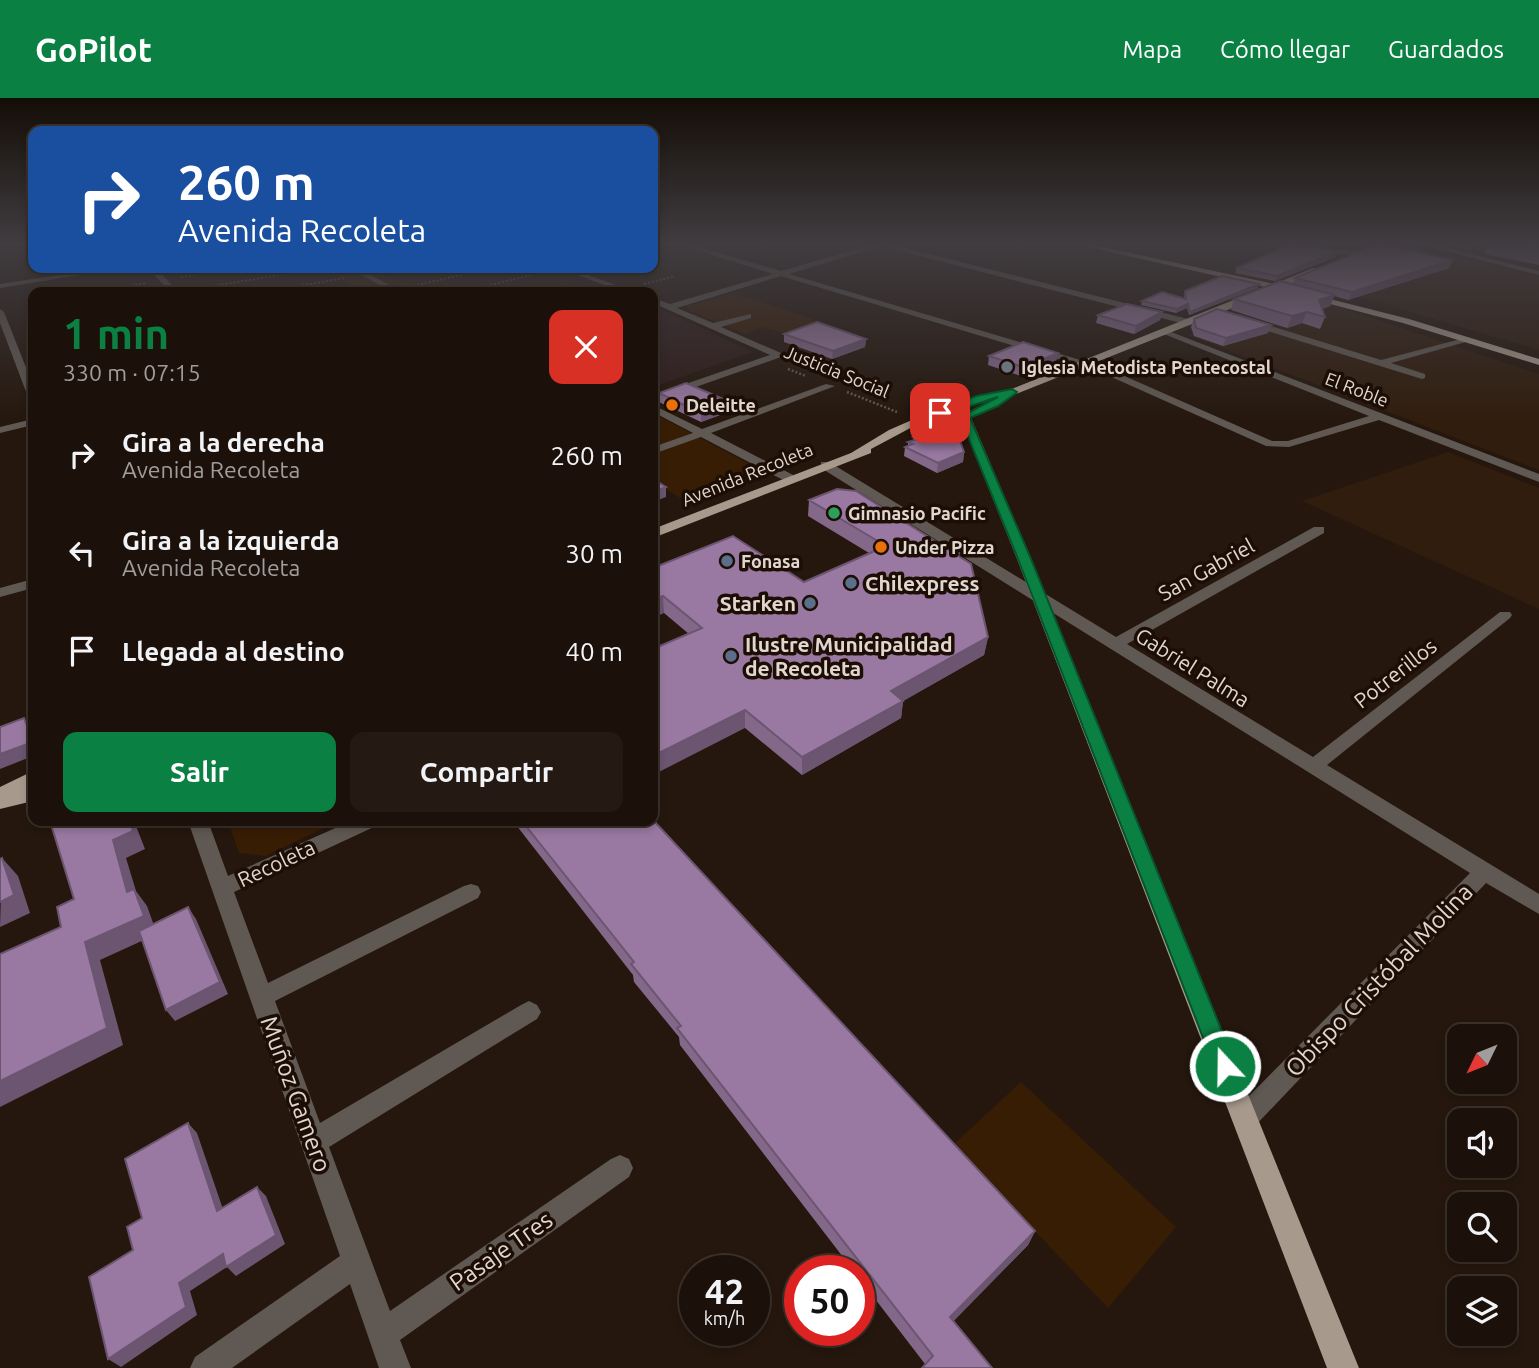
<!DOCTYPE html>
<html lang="es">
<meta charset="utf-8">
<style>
body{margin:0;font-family:Ubuntu,sans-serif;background:#251a13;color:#f1f3f6;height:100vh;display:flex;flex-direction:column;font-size:26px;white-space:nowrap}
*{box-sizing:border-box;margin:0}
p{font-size:23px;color:#a09d9c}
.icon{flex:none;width:38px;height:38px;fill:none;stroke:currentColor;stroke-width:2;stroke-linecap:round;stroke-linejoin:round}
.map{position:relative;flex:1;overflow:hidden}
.drawer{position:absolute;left:28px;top:189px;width:630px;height:539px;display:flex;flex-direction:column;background:#1c110a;border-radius:14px;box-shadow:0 4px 10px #0003,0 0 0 2px #3a312b}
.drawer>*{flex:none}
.banner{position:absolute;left:28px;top:28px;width:630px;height:147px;border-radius:14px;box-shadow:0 4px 10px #0003,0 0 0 2px #3a312b;background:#1a4fa0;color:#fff;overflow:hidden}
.needle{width:46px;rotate:227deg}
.tools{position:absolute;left:1447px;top:926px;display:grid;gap:14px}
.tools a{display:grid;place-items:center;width:70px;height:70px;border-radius:14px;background:#1c110a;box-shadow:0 4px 10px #0003,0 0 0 2px #3a312b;font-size:35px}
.speed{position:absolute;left:679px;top:1157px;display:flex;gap:14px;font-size:35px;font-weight:700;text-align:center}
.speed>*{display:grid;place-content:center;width:91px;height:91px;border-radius:50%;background:#1c110a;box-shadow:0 4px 10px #0003,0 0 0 2px #3a312b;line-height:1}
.speed small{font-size:18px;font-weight:400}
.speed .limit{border:10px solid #d22;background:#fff;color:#111}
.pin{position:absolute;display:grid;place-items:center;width:60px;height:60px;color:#fff;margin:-30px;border-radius:14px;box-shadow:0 4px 10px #0006}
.me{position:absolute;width:77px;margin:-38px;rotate:339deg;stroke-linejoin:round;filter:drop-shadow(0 0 5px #0008)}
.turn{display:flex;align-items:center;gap:24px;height:147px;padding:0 35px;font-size:32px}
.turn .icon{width:91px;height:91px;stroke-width:2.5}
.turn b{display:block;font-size:49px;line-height:60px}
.round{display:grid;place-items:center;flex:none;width:74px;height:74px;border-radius:14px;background:#251a13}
.head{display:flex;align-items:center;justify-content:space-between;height:119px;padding:0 35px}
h1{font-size:42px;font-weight:700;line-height:52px;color:#0b8043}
.button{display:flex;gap:14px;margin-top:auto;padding:14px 35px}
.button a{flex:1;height:80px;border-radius:14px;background:#0b8043;color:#fff;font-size:28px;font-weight:700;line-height:80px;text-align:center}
.button a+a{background:#251a13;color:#f1f3f6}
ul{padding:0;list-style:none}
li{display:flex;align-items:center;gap:21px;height:98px;padding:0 35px}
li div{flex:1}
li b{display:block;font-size:26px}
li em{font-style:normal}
header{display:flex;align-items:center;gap:42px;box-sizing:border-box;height:98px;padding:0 35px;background:#0b8043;color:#fff}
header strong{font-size:33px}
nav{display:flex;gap:38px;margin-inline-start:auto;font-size:24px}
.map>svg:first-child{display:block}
.built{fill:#301d0e}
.education{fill:#2f1c1a}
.green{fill:#381d05}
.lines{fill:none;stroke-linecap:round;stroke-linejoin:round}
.path-far1{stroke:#65584f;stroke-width:2;stroke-dasharray:2 2;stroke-linecap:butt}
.path{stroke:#65584f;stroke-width:2.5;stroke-dasharray:2 2;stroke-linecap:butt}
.minor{fill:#605953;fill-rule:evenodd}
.major{fill:#a7998b;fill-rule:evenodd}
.wall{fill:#84688a}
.shaded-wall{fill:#6b5571}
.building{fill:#9979a1;stroke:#6b5571;stroke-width:2}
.route{fill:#0b8043;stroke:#07532c;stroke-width:2}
.worship-dot{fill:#6b7280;stroke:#1c0e05;stroke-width:2.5}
.food-dot{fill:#e8710a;stroke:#1c0e05;stroke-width:2.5}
.leisure-dot{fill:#2e9e5b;stroke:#1c0e05;stroke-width:2.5}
.service-dot{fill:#5c6f8a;stroke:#1c0e05;stroke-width:2.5}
.labels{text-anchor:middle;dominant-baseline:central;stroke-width:7;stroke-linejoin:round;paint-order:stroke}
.far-poi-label{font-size:18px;font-weight:bold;fill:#e1d7d0;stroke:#1c0e05;text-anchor:start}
.far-street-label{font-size:18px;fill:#e1d7d0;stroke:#1c0e05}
.street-label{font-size:21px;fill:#e1d7d0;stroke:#1c0e05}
.poi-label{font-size:21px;font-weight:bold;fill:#e1d7d0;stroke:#1c0e05;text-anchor:start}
.near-street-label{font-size:24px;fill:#e1d7d0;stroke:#1c0e05}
</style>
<header>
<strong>GoPilot</strong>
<nav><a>Mapa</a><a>Cómo llegar</a><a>Guardados</a></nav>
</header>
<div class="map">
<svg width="1539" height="1270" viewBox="0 0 1539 1270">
<rect width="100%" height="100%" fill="#25170d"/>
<!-- built -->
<g class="built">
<polygon points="1406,146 1539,179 1539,252 1313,185"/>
<polygon points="1289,195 1339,209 1539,276 1539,372 1188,237"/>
<polygon points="1448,354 1539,390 1539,511 1302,403"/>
</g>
<!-- education -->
<polygon class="education" points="653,211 660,211 753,254 653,289"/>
<!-- green -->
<g class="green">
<polygon points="327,170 402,170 406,172 384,177 424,194 361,194"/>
<polygon points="733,195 824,225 791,236 761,229 746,236 688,212 687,208"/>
<polygon points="653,315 768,376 691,406 653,384"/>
<polygon points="228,723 339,723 265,758 239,755"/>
<polygon points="1021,984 1176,1129 1108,1210 953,1047"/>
</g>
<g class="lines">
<!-- path-far1 -->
<g class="path-far1">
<polyline points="620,173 634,170"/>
<polyline points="395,176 420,170"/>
<polyline points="181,179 236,170"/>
<polyline points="644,186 675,178"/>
<polyline points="413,188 491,170"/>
<polyline points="415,189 427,194"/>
<polyline points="190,192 320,170"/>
<polyline points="96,194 145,185"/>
<polyline points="267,194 344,180"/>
<polyline points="463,194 547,173"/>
<polyline points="537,194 564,187"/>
</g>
<!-- path -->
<g class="path">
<polyline points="788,271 806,278"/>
<polyline points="847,294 897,314"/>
</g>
<!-- minor -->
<g class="minor">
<polygon points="676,146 688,146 781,173 873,146 889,146 1192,222 1192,226 1189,227 881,148 789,176 1104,269 1272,343 1288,343 1369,318 1159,234 1166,232 1539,376 1539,384 1379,322 1289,349 1266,348 1098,273 781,178 677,210 713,225 751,216 751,220 721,229 781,255 781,259 673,297 665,297 665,293 770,257 653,205 653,200 670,206 773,176"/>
<polygon points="1279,146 1357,153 1361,155 1357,157 1318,155"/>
<polygon points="1419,146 1432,146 1539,173 1539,177"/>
<polygon points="105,170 122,170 0,190 0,186"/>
<polygon points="148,170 156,170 178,194 170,194"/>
<polygon points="349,170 358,170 402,194 392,194"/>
<polygon points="558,170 569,170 635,194 624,194"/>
<polygon points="0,211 4,214 33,287 33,302 28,299 0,225"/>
<polygon points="1248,221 1381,262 1468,239 1473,242 1391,265 1425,276 1425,280 1422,281 1245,226 1245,222"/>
<polygon points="826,286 835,288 711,335 795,378 795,384 787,384 701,339 653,356 653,349 693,335 653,314 653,307 702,331"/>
<polygon points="33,321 33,327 0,335 0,329"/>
<polygon points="821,364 829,364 1116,539 1314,429 1324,429 1324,435 1127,546 1313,659 1500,514 1510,514 1512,517 1510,520 1327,667 1539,796 1539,816 1486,785 1254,1029 1245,1033 1236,1029 1232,1020 1236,1011 1470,775 821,370"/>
<polygon points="33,481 33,490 0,499 0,490"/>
<polygon points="188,723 208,723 228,778 351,723 379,723 376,728 234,794 268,885 464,788 471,786 478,788 481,794 478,800 275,903 320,1025 521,907 529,903 537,907 541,914 537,921 329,1049 390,1213 611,1061 620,1057 629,1061 633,1070 629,1079 400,1242 411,1270 379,1270 350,1186 232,1270 190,1270 195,1259 340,1158"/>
</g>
<!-- major -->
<g class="major">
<polygon points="1075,146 1089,146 1274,186 1313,170 1320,172 1280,191 1016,296 966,309 968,313 976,311 981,314 971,320 1031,461 1359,1270 1327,1270 1017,461 962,324 928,337 918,335 959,317 957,312 916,327 871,351 871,355 653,440 653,431 851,355 889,332 928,315 1009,292 1266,189"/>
<polygon points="1310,196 1409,221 1539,261 1539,267 1403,225 1307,200"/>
<polygon points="33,673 33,687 27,691 33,689 33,703 0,711 0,689"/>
</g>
</g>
<!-- wall -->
<g class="wall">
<polygon points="1462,146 1477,146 1469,152 1461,150"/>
<polygon points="1489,146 1539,146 1539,167 1484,156"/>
<polygon points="1336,159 1275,183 1235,175 1237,170"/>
<polygon points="1452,162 1449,170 1348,202 1334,198 1330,208 1322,211 1325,219 1320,231 1302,225 1287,230 1231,212 1234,201 1293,186 1295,180"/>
<polygon points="1258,190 1189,217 1187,210 1176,215 1141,207 1142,203 1184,200 1185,193"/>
<polygon points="1162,214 1160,222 1134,236 1096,225 1098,217"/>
<polygon points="1194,221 1268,235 1223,248 1194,238 1191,229"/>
<polygon points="784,236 866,241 865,249 832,261 784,244"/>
<polygon points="1058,255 1056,263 1021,278 988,267 989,258"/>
<polygon points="659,295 730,304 731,313 701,324 659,304"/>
<polygon points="913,339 964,354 963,364 937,375 904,358 905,349 908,348 908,344 913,342"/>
<polygon points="837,391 988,539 984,557 903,603 901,620 802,677 745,630 689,536 664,515 653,470 804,484 869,455 808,418 809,402"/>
<polygon points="513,723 653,723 1035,1133 1028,1147 953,1223 992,1270 925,1266 859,1180 859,1172 853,1172 680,947 679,939 634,884 633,877"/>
</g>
<!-- shaded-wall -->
<g class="shaded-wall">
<polygon points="1472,146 1477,146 1469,152"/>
<polygon points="1338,153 1336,159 1275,183 1277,178"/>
<polygon points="1452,162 1449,170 1348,202 1352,194"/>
<polygon points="1259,186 1258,190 1189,217 1190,214"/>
<polygon points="1335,197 1330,208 1315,213 1319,202"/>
<polygon points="1188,206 1187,210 1176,215 1177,211"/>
<polygon points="1162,214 1160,222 1134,236 1136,228"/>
<polygon points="1307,214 1302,225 1287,230 1292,218"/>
<polygon points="1271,227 1268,235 1223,248 1226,240"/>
<polygon points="866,241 865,249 832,261 833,253"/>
<polygon points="1058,255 1056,263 1021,278 1023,269"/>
<polygon points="730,304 731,313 701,324 701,315"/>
<polygon points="964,354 963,364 937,375 938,365"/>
<polygon points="666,389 666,399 653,404 653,394"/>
<polygon points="663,498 664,515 653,520 653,502"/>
<polygon points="988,539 984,557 903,603 901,620 802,677 802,659 891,593"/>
<polygon points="745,612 745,630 653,677 653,658"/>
<polygon points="24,620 33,635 33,658 0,671 0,656"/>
<polygon points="129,723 134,723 145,751 126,760 136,793 147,808 157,836 100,862 123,947 0,1009 0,983 85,844 127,794 113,742"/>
<polygon points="2,760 18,778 30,815 0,829"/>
<polygon points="188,809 196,821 228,896 175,923 166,912"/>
<polygon points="188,1025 197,1035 227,1123 217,1113"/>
<polygon points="257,1089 266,1098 285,1146 236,1178 227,1169 190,1193 197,1217 121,1269 108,1261 179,1185"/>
<polygon points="1035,1133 1028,1147 945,1232 950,1219"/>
</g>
<!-- building -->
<g class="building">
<polygon points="1290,146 1338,153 1277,178 1237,170"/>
<polygon points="1377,146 1382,146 1452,162 1352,194 1295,180"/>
<polygon points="1507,146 1539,146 1539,152"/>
<polygon points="1222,178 1259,186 1190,214 1188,206 1177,211 1142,203 1162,194 1186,201 1185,193"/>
<polygon points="1280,183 1335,197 1319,202 1325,219 1307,214 1292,218 1234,201"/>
<polygon points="1127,206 1162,214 1136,228 1098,217"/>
<polygon points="1217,211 1271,227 1226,240 1196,230 1194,221"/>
<polygon points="817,224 866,241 833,253 784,236"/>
<polygon points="1023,244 1058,255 1023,269 989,258"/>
<polygon points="686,285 730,304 701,315 659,295"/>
<polygon points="953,324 964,354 938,365 905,349 913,346 908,344 917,341 913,339"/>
<polygon points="653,381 666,389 653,394"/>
<polygon points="837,391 856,393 971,466 988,539 891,593 903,603 802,659 745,612 653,658 653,551 702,530 663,498 653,502 653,470 733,438 804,484 886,448 809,402"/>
<polygon points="24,620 33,644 0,656 0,629"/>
<polygon points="653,722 1035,1133 950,1219 992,1270 922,1270 933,1258 677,930 681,928 631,866 634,864 522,723"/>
<polygon points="50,723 129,723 133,733 113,742 127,794 134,791 144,818 85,844 107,930 0,983 0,856 61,829 57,809 74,801"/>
<polygon points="2,760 14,797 0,804 0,761"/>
<polygon points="188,809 220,884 166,912 139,833"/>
<polygon points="188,1025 217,1113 257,1089 276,1137 226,1169 223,1156 179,1185 186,1209 108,1261 89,1179 133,1152 127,1129 142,1120 125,1061"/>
</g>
<!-- sky -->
<linearGradient id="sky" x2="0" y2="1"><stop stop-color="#140d07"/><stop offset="0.45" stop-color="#403c40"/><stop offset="1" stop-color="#403c40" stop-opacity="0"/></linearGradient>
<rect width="1539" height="324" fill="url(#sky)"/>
<!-- route -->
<polygon class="route" points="1012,291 1017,294 1015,296 998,308 970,320 1031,461 1236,968 1233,975 1225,978 1217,975 1214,968 1018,461 960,319 998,299 943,317 935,315 976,298"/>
<!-- markers -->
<circle class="worship-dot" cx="1007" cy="269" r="7"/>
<g class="food-dot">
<circle cx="672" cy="307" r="7"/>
<circle cx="881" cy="449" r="7"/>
</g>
<circle class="leisure-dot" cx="834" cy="415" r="7"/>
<g class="service-dot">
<circle cx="727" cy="463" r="7"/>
<circle cx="851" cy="485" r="7"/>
<circle cx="810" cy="505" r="7"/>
<circle cx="731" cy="558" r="7"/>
</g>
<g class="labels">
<!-- far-poi labels -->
<g class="far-poi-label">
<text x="1021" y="269">Iglesia Metodista Pentecostal</text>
<text x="686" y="307">Deleitte</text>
<text x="848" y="415">Gimnasio Pacific</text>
<text x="895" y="449">Under Pizza</text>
<text x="741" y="463">Fonasa</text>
</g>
<!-- far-street labels -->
<g class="far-street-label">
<text transform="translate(837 273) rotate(22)">Justicia Social</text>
<text transform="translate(1357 291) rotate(21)">El Roble</text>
<text transform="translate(747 376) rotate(-22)">Avenida Recoleta</text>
</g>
<!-- street labels -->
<g class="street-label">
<text transform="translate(1206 471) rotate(-29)">San Gabriel</text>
<text transform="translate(1193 569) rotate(32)">Gabriel Palma</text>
<text transform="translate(1395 575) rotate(-38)">Potrerillos</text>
<text transform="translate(276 765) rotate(-25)">Recoleta</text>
</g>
<!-- poi labels -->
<g class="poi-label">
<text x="865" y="485">Chilexpress</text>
<text x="796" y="505" text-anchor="end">Starken</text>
<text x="745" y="546">Ilustre Municipalidad<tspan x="745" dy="24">de Recoleta</tspan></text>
</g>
<!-- near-street labels -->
<g class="near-street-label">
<text transform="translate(1379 882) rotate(-46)">Obispo Cristóbal Molina</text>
<text transform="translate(296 996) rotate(70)">Muñoz Gamero</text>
<text transform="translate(501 1153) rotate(-35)">Pasaje Tres</text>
</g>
</g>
</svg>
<div class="tools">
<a><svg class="needle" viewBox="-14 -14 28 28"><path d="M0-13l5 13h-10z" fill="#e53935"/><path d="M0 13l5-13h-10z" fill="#a09d9c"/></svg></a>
<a><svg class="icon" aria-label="sound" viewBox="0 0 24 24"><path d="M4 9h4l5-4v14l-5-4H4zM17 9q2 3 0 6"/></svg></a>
<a><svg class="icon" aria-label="search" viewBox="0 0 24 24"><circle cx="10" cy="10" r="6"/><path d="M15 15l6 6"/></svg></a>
<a><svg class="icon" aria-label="layers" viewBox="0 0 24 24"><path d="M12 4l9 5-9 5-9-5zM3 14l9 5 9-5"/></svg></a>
</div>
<div class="speed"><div>42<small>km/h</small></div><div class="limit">50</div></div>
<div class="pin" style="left:940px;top:315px;background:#d93025"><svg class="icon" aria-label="arrive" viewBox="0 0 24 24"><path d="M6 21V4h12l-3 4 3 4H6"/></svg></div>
<svg class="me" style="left:1225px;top:968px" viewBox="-20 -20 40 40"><circle r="17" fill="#0b8043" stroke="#fff" stroke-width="3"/><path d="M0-11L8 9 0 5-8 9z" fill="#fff"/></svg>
<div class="banner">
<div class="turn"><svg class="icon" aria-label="right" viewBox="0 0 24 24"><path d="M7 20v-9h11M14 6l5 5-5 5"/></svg><div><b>260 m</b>Avenida Recoleta</div></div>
</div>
<section class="drawer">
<div class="head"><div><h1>1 min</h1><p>330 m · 07:15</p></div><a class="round" style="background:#d93025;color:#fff"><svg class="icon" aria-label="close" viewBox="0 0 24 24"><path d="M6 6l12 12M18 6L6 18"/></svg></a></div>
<ul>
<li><svg class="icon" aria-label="right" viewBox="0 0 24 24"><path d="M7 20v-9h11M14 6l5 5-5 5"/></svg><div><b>Gira a la derecha</b><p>Avenida Recoleta</p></div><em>260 m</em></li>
<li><svg class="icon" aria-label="left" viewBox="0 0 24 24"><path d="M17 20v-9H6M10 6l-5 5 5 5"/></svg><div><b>Gira a la izquierda</b><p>Avenida Recoleta</p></div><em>30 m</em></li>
<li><svg class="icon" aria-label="arrive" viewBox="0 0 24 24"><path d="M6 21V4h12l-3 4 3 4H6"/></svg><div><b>Llegada al destino</b></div><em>40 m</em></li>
</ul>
<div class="button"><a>Salir</a><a>Compartir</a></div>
</section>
</div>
